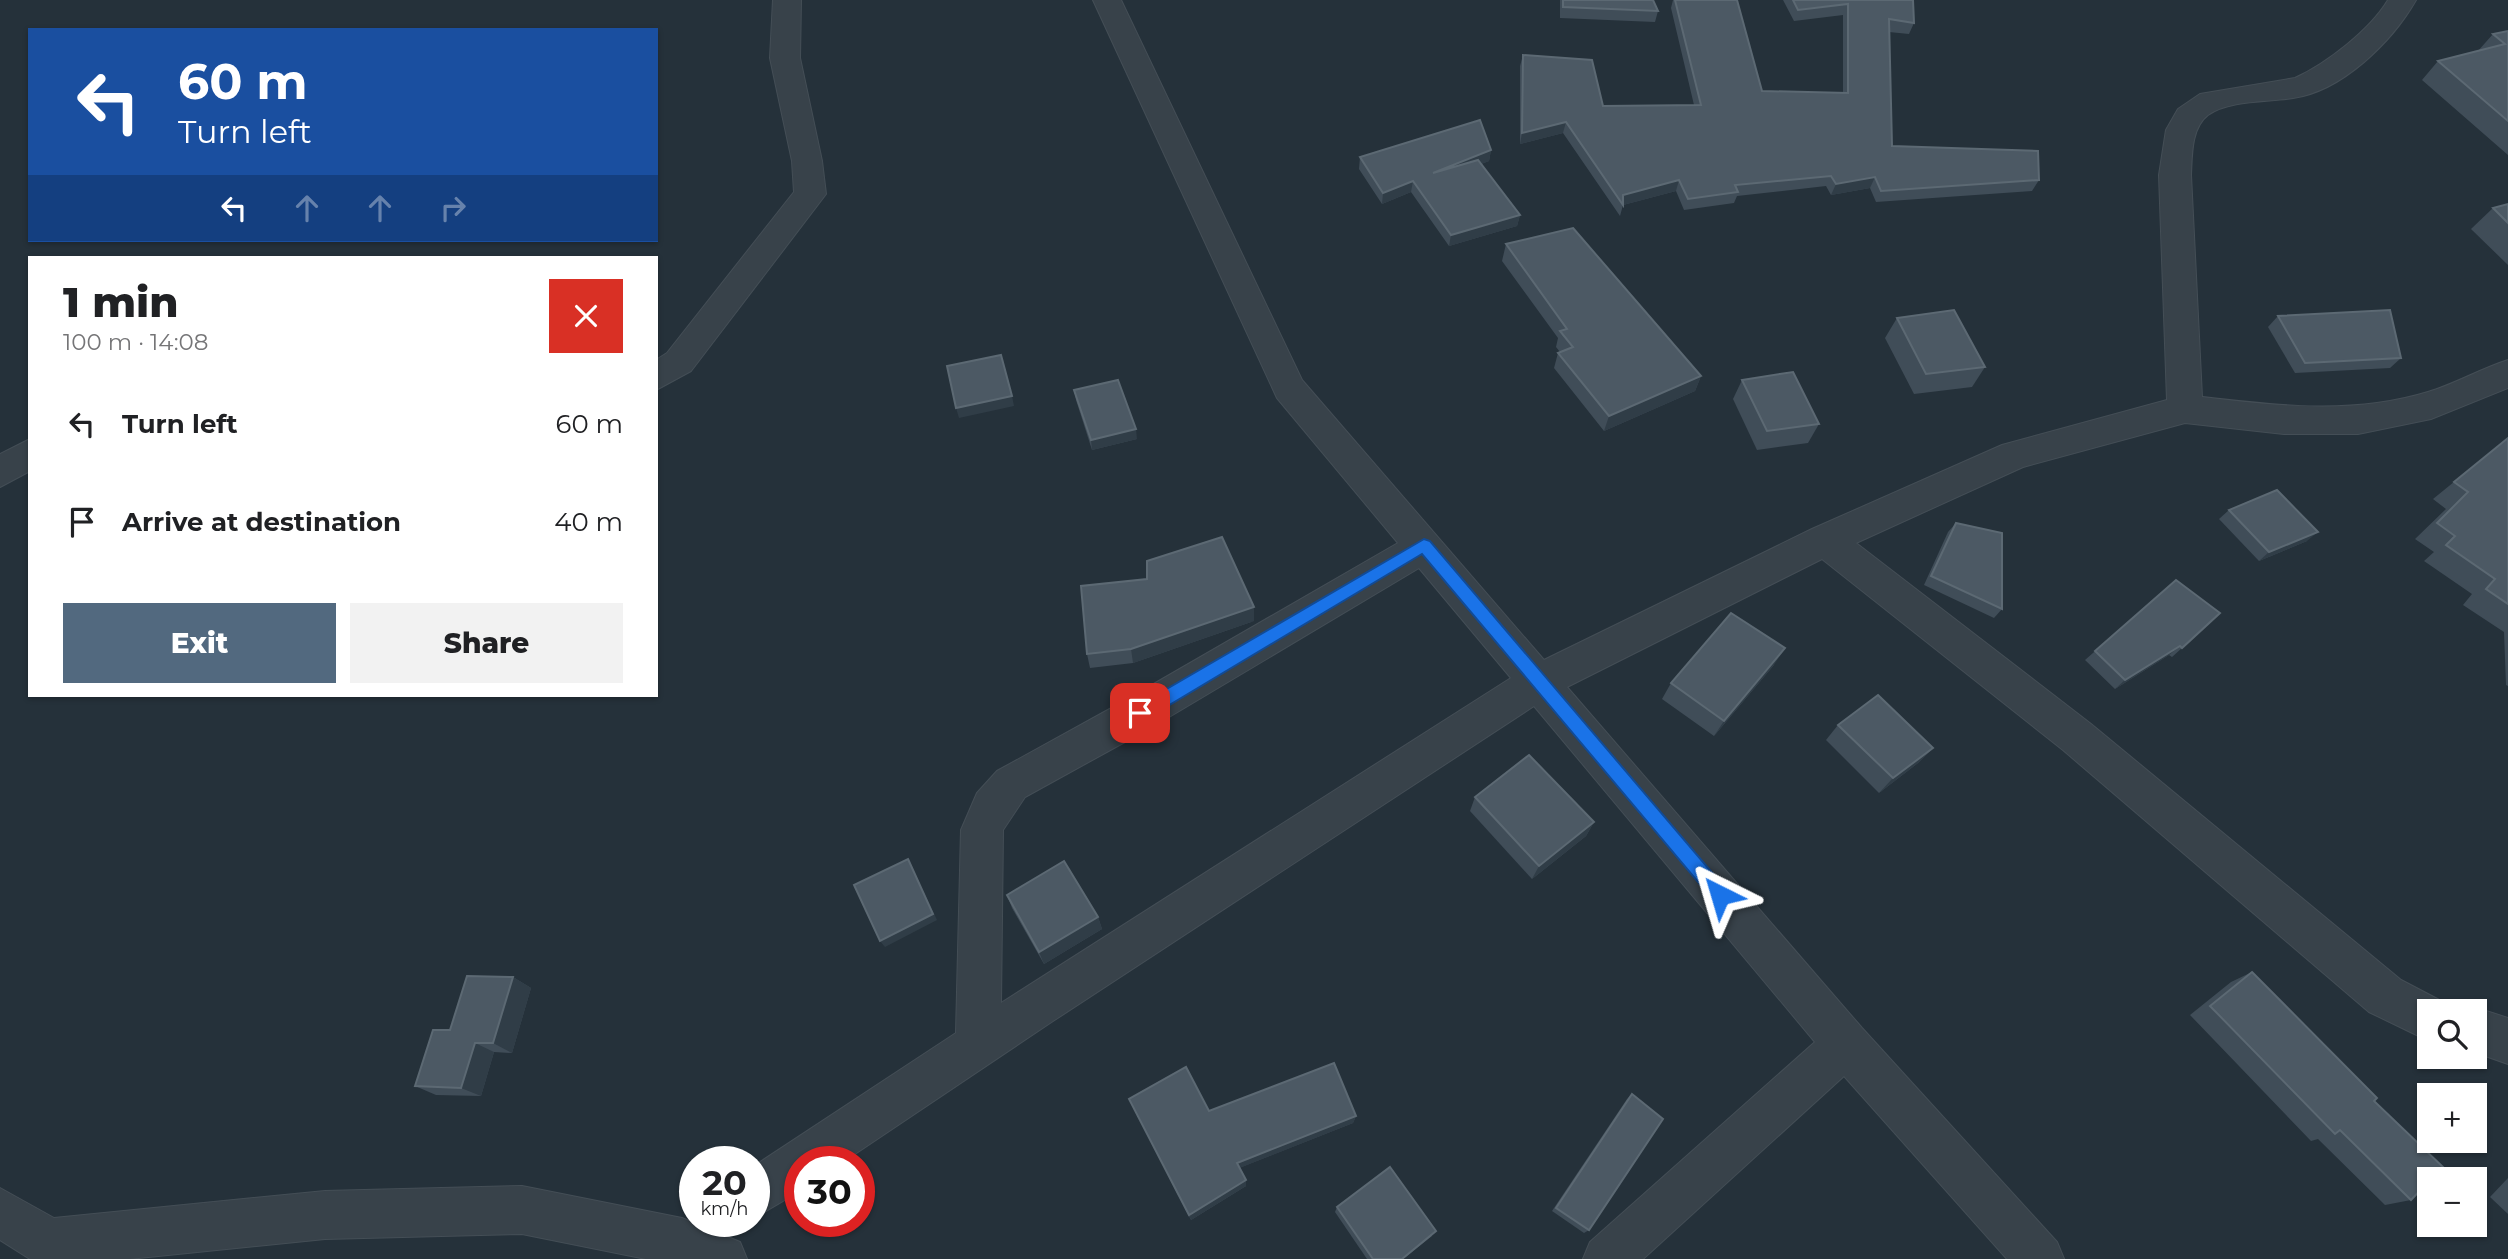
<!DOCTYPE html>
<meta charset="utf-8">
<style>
body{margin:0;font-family:Montserrat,sans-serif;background:#f2f2f2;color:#202124;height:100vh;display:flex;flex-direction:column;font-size:26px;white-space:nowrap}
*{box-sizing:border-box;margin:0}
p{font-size:23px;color:#757577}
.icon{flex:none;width:38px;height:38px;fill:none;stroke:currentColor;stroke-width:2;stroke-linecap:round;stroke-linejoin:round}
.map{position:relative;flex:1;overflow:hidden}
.side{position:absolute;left:28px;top:256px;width:630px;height:441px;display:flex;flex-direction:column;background:#fff;border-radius:0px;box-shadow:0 2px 5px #0004}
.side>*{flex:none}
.hud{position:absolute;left:28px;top:28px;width:630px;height:214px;border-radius:0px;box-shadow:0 2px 5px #0004;background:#1a4fa0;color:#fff;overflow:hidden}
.buttons{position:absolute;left:2417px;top:999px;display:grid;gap:14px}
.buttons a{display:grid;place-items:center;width:70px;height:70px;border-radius:0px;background:#fff;box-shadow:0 2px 5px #0004;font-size:35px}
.speed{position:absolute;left:679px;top:1146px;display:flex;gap:14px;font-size:35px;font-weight:700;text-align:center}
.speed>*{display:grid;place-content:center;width:91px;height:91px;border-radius:50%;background:#fff;box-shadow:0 2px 5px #0004;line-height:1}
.speed small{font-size:18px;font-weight:400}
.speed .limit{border:10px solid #d22;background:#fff;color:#111}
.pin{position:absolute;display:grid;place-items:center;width:60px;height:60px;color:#fff;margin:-30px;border-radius:14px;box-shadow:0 4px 10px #0006}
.me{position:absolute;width:77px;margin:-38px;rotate:320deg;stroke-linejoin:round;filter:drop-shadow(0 0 5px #0008)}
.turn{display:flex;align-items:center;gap:24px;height:147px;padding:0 35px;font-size:32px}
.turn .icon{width:91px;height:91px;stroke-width:2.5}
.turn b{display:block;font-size:49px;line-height:60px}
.lanes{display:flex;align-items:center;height:66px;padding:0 35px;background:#0003;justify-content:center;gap:35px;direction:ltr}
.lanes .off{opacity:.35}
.round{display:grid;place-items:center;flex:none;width:74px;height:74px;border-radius:0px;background:#f2f2f2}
.summary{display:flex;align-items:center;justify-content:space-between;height:119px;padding:0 35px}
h1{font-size:42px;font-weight:800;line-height:52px}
.action{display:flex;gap:14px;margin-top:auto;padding:14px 35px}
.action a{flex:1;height:80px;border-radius:0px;background:#52697f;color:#fff;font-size:28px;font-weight:800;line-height:80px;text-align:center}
.action a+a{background:#f2f2f2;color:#202124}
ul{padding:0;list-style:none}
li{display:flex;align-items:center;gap:21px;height:98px;padding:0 35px}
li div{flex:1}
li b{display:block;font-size:26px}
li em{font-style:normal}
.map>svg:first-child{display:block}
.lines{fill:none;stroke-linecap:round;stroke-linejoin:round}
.street-casing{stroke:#444e56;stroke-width:2}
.street{fill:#38424a;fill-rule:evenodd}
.wall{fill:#404d58}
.shaded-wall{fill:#303d47}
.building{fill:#4c5964;stroke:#5c6973;stroke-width:2}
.route{fill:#1a73e8;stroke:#114b97;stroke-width:2}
</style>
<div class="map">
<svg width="2508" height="1259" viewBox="0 0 2508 1259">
<rect width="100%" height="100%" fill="#25313a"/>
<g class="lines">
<defs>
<g id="street">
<polygon points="773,0 801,0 800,58 822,161 826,194 691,371 656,390 656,360 667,353 794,192 792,161 770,58"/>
<path d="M1093,0H1121L1302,380L1544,660L1812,529L2002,445L2167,400L2159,175L2166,130L2178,109L2200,94L2295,78C2326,64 2370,30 2388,0H2416C2392,42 2342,91 2293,98C2268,102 2229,100 2208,115C2191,128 2192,156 2191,175L2202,397C2278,406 2353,415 2428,392C2455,384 2480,369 2508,360V388L2431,419L2358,434H2284L2185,423L2023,467L1856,543L2091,724L2401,980L2445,1003L2448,1012H2429V1041L2369,1012L2063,750L1822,559L1567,687L1862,1028L2057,1242L2064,1259H2007L1844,1076L1643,1259H1583L1590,1242L1815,1042L1534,706L1053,1021L843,1162H800V1191L754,1218V1166L956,1033L961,830L977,793L997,771L1126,700L1398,543L1277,398ZM1419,568L1511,678L1001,1003L1003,830L1025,797L1154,726Z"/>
<polygon points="30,439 30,471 0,487 0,454"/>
<polygon points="2474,1007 2508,1018 2508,1064 2474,1052 2474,1012 2462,1012"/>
<polygon points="522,1186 682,1218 740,1242 747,1259 646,1259 522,1234 325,1239 129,1259 30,1259 0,1240 0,1188 54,1218 325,1191"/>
</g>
</defs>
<!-- street casing -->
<use href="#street" class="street-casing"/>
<!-- street -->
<use href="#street" class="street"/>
</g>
<!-- wall -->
<g class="wall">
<polygon points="1560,0 1653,0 1658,11 1655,22 1560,18"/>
<polygon points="1673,0 1737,0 1762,91 1843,93 1843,15 1794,21 1783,0 1913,0 1914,23 1909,34 1889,32 1892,146 2039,180 2032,191 1876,202 1870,188 1831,195 1826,186 1737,196 1734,203 1684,210 1676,191 1623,205 1620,216 1563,133 1520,144 1520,66 1523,55 1603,106 1694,105 1671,8"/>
<polygon points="2508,31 2508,155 2422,80 2438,61 2478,51 2493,34"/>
<polygon points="1491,150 1489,161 1481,164 1520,215 1517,226 1449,246 1411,192 1382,204 1359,169 1360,157"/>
<polygon points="2508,204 2508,265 2471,229 2493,208"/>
<polygon points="1506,244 1701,376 1695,391 1604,431 1554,368 1558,353 1560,352 1556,347 1558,338 1502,261"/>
<polygon points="2278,316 2401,358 2390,368 2295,373 2268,327"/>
<polygon points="1897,318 1985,367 1972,387 1914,394 1885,338"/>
<polygon points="1742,380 1819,424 1808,443 1757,450 1733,399"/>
<polygon points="1074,390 1137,439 1092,450 1076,400"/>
<polygon points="2508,438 2508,686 2506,685 2504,632 2463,605 2472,594 2424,561 2434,552 2415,539 2446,509 2433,499"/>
<polygon points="2229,510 2307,541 2259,561 2219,519"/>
<polygon points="1956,523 2002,609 1994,618 1924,585 1948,532"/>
<polygon points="2176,580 2182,648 2172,657 2169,655 2115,689 2085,660"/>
<polygon points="1254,621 1133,663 1090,668 1087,654"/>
<polygon points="1774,665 1714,736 1662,699 1671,683"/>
<polygon points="1838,725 1933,748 1918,763 1879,793 1826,740"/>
<polygon points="1475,797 1594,822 1586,836 1532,879 1470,811"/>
<polygon points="1007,895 1098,917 1102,929 1044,964 1012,908"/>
<polygon points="2252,972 2374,1101 2411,1200 2385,1205 2318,1139 2311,1141 2190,1015 2231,982"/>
<polygon points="513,977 531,988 512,1053 494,1052 481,1096 436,1095 415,1086 450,1030"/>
<polygon points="1632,1094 1589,1230 1584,1233 1552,1211 1627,1099"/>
<polygon points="1129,1099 1209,1111 1356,1116 1353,1123 1239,1168 1246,1186 1191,1220"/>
<polygon points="2508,1178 2508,1214 2490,1197"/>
<polygon points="1337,1207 1432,1236 1403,1259 1367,1259 1335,1212"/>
</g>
<!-- shaded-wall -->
<g class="shaded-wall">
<polygon points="1566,122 1563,133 1520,144 1522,133"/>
<polygon points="1491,150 1489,161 1431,184 1433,173"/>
<polygon points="1875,177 1870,188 1831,195 1836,184"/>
<polygon points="1679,180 1676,191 1623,205 1623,195"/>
<polygon points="1413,181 1411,192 1382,204 1383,193"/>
<polygon points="1520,215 1517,226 1449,246 1451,235"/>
<polygon points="1701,376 1695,391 1604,431 1609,416"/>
<polygon points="1012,396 1014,406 959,418 956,408"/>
<polygon points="1136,429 1137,439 1092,450 1091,440"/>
<polygon points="2318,532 2307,541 2259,561 2269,552"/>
<polygon points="1254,607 1254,621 1133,663 1131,649"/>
<polygon points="2180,646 2169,655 2115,689 2125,680"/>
<polygon points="1785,648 1774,665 1714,736 1724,721"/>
<polygon points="1933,748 1918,763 1879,793 1893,778"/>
<polygon points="1594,822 1586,836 1532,879 1539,866"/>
<polygon points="908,859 937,920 885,947 880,941"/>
<polygon points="1098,917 1102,929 1044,964 1039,952"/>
<polygon points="513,977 531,988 512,1053 493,1043"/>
<polygon points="475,1043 494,1052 481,1096 461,1088"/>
<polygon points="1356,1116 1353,1123 1237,1169 1237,1163"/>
<polygon points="1246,1180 1246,1186 1191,1220 1189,1215"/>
</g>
<!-- building -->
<g class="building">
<polygon points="1563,0 1653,0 1658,11 1563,7"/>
<polygon points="1675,0 1737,0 1762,91 1848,93 1848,4 1798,10 1793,0 1913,0 1914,23 1889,19 1892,146 2038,151 2039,180 1881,191 1875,177 1836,184 1831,176 1735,185 1738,192 1688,199 1679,180 1623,195 1623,205 1566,122 1522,133 1523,55 1592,60 1603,106 1701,105"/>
<polygon points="2508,31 2508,121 2438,61 2505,44 2493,34"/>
<polygon points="1480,120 1491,150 1433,173 1478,160 1520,215 1451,235 1413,181 1383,193 1360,157"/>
<polygon points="2508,204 2508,223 2493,208"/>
<polygon points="1573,228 1701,376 1609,416 1558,353 1573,347 1560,331 1567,329 1506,244"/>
<polygon points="1954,310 1985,367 1926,374 1897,318"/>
<polygon points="2390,310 2401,358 2305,363 2278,316"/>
<polygon points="1001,355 1012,396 956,408 947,366"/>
<polygon points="1793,372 1819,424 1767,431 1742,380"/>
<polygon points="1118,380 1136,429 1091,440 1074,390"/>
<polygon points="2508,438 2508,604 2486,589 2495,579 2446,545 2455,536 2437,523 2468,492 2454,482"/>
<polygon points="2277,490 2318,532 2269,552 2229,510"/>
<polygon points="1956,523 2002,533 2002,609 1931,576"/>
<polygon points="1222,537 1254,607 1131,649 1087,654 1081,586 1147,579 1147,561"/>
<polygon points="2176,580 2220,613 2182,648 2180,646 2125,680 2095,651"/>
<polygon points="1731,613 1785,648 1724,721 1671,683"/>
<polygon points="1878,695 1933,748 1893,778 1838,725"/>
<polygon points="1529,755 1594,822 1539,866 1475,797"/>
<polygon points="908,859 933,914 880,941 854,885"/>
<polygon points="1064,861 1098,917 1039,952 1007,895"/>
<polygon points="2252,972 2377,1098 2374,1101 2443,1167 2431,1180 2429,1180 2429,1181 2411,1200 2340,1130 2335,1134 2210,1006"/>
<polygon points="467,976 513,977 493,1043 475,1043 461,1088 415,1086 433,1030 450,1030"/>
<polygon points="1334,1063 1356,1116 1237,1163 1246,1180 1189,1215 1129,1099 1186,1067 1209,1111"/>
<polygon points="1632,1094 1663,1119 1589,1230 1556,1208"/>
<polygon points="1390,1167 1436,1231 1402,1259 1373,1259 1337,1207"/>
</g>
<!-- route -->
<polygon class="route" points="1424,539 1430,541 1726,889 1729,895 1726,901 1720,903 1714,901 1422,554 1146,719 1134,719 1134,708"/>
</svg>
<div class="buttons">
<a><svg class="icon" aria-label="search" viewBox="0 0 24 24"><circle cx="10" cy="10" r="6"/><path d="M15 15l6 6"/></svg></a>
<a>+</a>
<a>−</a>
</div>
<div class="speed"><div>20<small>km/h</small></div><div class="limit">30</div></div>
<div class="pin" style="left:1140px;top:713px;background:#d93025"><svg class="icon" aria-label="arrive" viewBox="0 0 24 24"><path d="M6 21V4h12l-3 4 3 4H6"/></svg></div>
<svg class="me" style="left:1720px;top:895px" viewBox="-20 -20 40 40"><path d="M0-17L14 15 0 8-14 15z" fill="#1a73e8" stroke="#fff" stroke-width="4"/></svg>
<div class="hud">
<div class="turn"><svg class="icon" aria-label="left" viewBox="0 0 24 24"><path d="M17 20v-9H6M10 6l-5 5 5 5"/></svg><div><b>60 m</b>Turn left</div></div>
<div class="lanes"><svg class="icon" aria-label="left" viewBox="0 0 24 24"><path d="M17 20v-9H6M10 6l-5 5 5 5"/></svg><svg class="icon off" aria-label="ahead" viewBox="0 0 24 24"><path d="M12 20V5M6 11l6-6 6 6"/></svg><svg class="icon off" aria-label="ahead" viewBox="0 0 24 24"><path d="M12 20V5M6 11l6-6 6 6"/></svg><svg class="icon off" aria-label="right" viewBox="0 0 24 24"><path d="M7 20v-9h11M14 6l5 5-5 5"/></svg></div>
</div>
<section class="side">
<div class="summary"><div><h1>1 min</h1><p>100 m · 14:08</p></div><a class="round" style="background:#d93025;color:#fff"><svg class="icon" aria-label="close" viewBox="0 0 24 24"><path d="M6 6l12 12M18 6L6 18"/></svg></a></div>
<ul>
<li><svg class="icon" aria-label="left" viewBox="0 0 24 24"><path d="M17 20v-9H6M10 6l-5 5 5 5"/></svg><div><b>Turn left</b></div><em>60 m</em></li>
<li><svg class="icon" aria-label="arrive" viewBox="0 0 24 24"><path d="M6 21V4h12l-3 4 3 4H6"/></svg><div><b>Arrive at destination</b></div><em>40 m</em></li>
</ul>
<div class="action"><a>Exit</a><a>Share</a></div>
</section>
</div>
